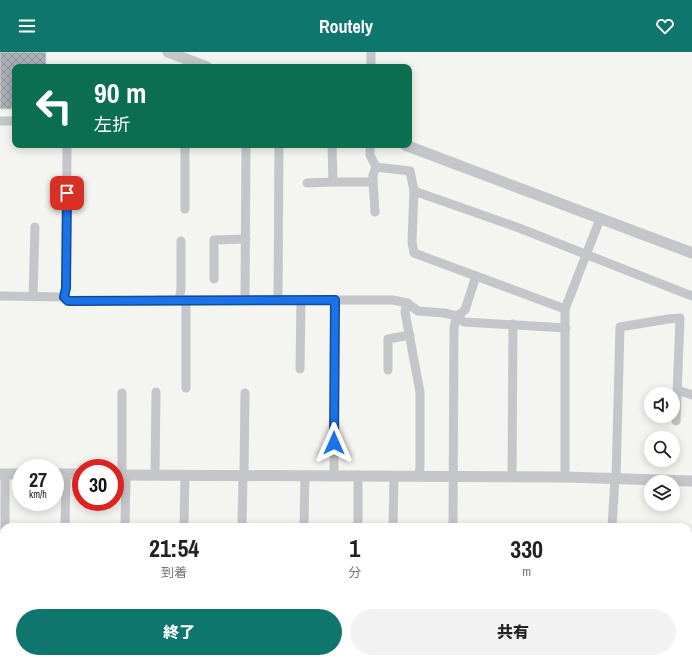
<!DOCTYPE html>
<html lang="ja">
<meta charset="utf-8">
<style>
body{margin:0;font-family:"Archivo Narrow","Noto Sans JP",sans-serif;background:#f2f2f2;color:#222;height:100vh;display:flex;flex-direction:column;font-size:15px;white-space:nowrap}
*{box-sizing:border-box;margin:0}
p{font-size:13px;color:#767676}
.icon{flex:none;width:22px;height:22px;fill:none;stroke:currentColor;stroke-width:2;stroke-linecap:round;stroke-linejoin:round}
.map{position:relative;flex:1;overflow:hidden}
.side{position:absolute;left:0px;top:471px;width:692px;height:140px;display:flex;flex-direction:column;background:#fff;border-radius:12px 12px 0 0;box-shadow:0 2px 10px #0003}
.side>*{flex:none}
.hud{position:absolute;left:12px;top:12px;width:400px;height:84px;border-radius:8px;box-shadow:0 2px 10px #0003;background:#0b6e4f;color:#fff;overflow:hidden}
.controls{position:absolute;left:644px;top:335px;display:grid;gap:8px}
.controls a{display:grid;place-items:center;width:36px;height:36px;border-radius:50%;background:#fff;box-shadow:0 2px 10px #0003;font-size:20px}
.speed{position:absolute;left:12px;top:407px;display:flex;gap:8px;font-size:20px;font-weight:700;text-align:center}
.speed>*{display:grid;place-content:center;width:52px;height:52px;border-radius:50%;background:#fff;box-shadow:0 2px 10px #0003;line-height:1}
.speed small{font-size:10px;font-weight:400}
.speed .limit{border:6px solid #d22;background:#fff;color:#111}
.pin{position:absolute;display:grid;place-items:center;width:34px;height:34px;color:#fff;margin:-17px;border-radius:8px;box-shadow:0 2px 6px #0006}
.me{position:absolute;width:44px;margin:-22px;rotate:0deg;stroke-linejoin:round;filter:drop-shadow(0 0 3px #0008)}
.turn{display:flex;align-items:center;gap:14px;height:84px;padding:0 16px;font-size:18px}
.turn .icon{width:52px;height:52px;stroke-width:2.5}
.turn b{display:block;font-size:28px;line-height:34px}
.eta{display:flex;justify-content:space-evenly;align-items:center;height:68px;text-align:center}
.eta b{font-size:24px;font-weight:800;line-height:28px}
.cta{display:flex;gap:8px;margin-top:auto;padding:8px 16px}
.cta a{flex:1;height:46px;border-radius:24px;background:#0f766e;color:#fff;font-size:16px;font-weight:800;line-height:46px;text-align:center}
.cta a+a{background:#f2f2f2;color:#222}
header{display:flex;justify-content:space-between;align-items:center;height:52px;padding:0 16px;background:#0f766e;color:#fff;font-size:18px;font-weight:800}
.map>svg:first-child{display:block}
.building{fill:url(#building-cross-hatch);stroke:#d5d5d3}
.lines{fill:none;stroke-linecap:round;stroke-linejoin:round}
.service{stroke:#c4c6ca;stroke-width:4.5}
.minor{stroke:#c4c6ca;stroke-width:9}
.tertiary{stroke:#c4c6ca;stroke-width:11}
.route-casing{stroke:#114b97;stroke-width:10}
.route{stroke:#1a73e8;stroke-width:7}
</style>
<header><svg class="icon" aria-label="menu" viewBox="0 0 24 24"><path d="M4 6h16M4 12h16M4 18h16"/></svg>Routely<svg class="icon" aria-label="heart" viewBox="0 0 24 24"><path d="M12 20l-8-8c-3-5 5-10 8-4 3-6 11-1 8 4z"/></svg></header>
<div class="map">
<svg width="692" height="611" viewBox="0 0 692 611">
<defs>
<pattern id="building-cross-hatch" width="8" height="8" patternUnits="userSpaceOnUse"><rect width="8" height="8" fill="#aab0b6"/><path d="M0 0l8 8M0 8l8-8" fill="none" stroke="#8e9499"/></pattern>
</defs>
<rect width="100%" height="100%" fill="#f4f4f0"/>
<!-- building -->
<polygon class="building" points="0,0 46,0 46,15 15,15 15,57 0,57"/>
<g class="lines">
<!-- service -->
<polyline class="service" points="64,245 68,249 156,249 157,248"/>
<!-- minor -->
<g class="minor">
<polyline points="371,15 371,0"/>
<polyline points="0,69 15,69"/>
<polyline points="332,93 333,130 373,130 373,123 376,115"/>
<polyline points="370,93 370,103 376,115 410,119 414,139 412,190 414,201 565,257"/>
<polyline points="373,130 375,160"/>
<polyline points="307,131 333,130"/>
<polyline points="414,139 519,176 692,244"/>
<polyline points="185,157 185,93"/>
<polyline points="214,227 214,188 246,187"/>
<polyline points="0,244 64,245 66,236 67,93"/>
<polyline points="33,245 35,175"/>
<polyline points="157,248 393,248 407,251 418,259 444,261 457,264 465,258 476,224"/>
<polyline points="179,248 181,237 181,189"/>
<polyline points="245,248 246,93"/>
<polyline points="278,248 279,93"/>
<polyline points="407,251 405,260 420,340 420,414 419,424"/>
<polyline points="300,317 301,248"/>
<polyline points="388,318 388,287 410,283"/>
<polyline points="186,336 186,248"/>
<polyline points="678,338 692,343"/>
<polyline points="122,341 122,423"/>
<polyline points="155,423 156,340"/>
<polyline points="244,423 245,341"/>
<polyline points="334,423 335,248"/>
<polyline points="512,425 513,272"/>
<polyline points="565,425 565,257 600,167"/>
<polyline points="616,426 620,275 668,267 680,266 676,369"/>
<polyline points="5,475 5,422"/>
<polyline points="65,475 66,422"/>
<polyline points="125,475 126,423"/>
<polyline points="184,475 185,423"/>
<polyline points="242,475 243,423"/>
<polyline points="304,475 305,423"/>
<polyline points="358,475 358,423"/>
<polyline points="393,475 394,424"/>
<polyline points="453,475 454,275 457,264 464,270 566,276"/>
<polyline points="612,475 615,426"/>
<polyline points="0,485 4,485"/>
<polyline points="0,547 4,547"/>
<polyline points="688,604 692,604"/>
<polyline points="152,607 152,609 212,607"/>
<polyline points="242,607 242,611"/>
<polyline points="96,611 96,607"/>
<polyline points="374,611 565,608 596,609 631,607"/>
</g>
<!-- tertiary -->
<g class="tertiary">
<polyline points="168,0 207,15"/>
<polyline points="405,93 692,201"/>
<polyline points="0,422 21,422"/>
<polyline points="55,422 81,422"/>
<polyline points="115,423 565,425 692,429"/>
</g>
</g>
<g class="lines">
<defs>
<polyline id="route" points="67,141 66,236 64,245 68,249 335,248 334,391"/>
</defs>
<!-- route casing -->
<use href="#route" class="route-casing"/>
<!-- route -->
<use href="#route" class="route"/>
</g>
</svg>
<div class="controls">
<a><svg class="icon" aria-label="sound" viewBox="0 0 24 24"><path d="M4 9h4l5-4v14l-5-4H4zM17 9q2 3 0 6"/></svg></a>
<a><svg class="icon" aria-label="search" viewBox="0 0 24 24"><circle cx="10" cy="10" r="6"/><path d="M15 15l6 6"/></svg></a>
<a><svg class="icon" aria-label="layers" viewBox="0 0 24 24"><path d="M12 4l9 5-9 5-9-5zM3 14l9 5 9-5"/></svg></a>
</div>
<div class="speed"><div>27<small>km/h</small></div><div class="limit">30</div></div>
<div class="pin" style="left:67px;top:141px;background:#d93025"><svg class="icon" aria-label="arrive" viewBox="0 0 24 24"><path d="M6 21V4h12l-3 4 3 4H6"/></svg></div>
<svg class="me" style="left:334px;top:391px" viewBox="-20 -20 40 40"><path d="M0-17L14 15 0 8-14 15z" fill="#1a73e8" stroke="#fff" stroke-width="4"/></svg>
<div class="hud">
<div class="turn"><svg class="icon" aria-label="left" viewBox="0 0 24 24"><path d="M17 20v-9H6M10 6l-5 5 5 5"/></svg><div><b>90 m</b>左折</div></div>
</div>
<section class="side">
<div class="eta">
<div><b>21:54</b><p>到着</p></div>
<div><b>1</b><p>分</p></div>
<div><b>330</b><p>m</p></div>
</div>
<div class="cta"><a>終了</a><a>共有</a></div>
</section>
</div>
